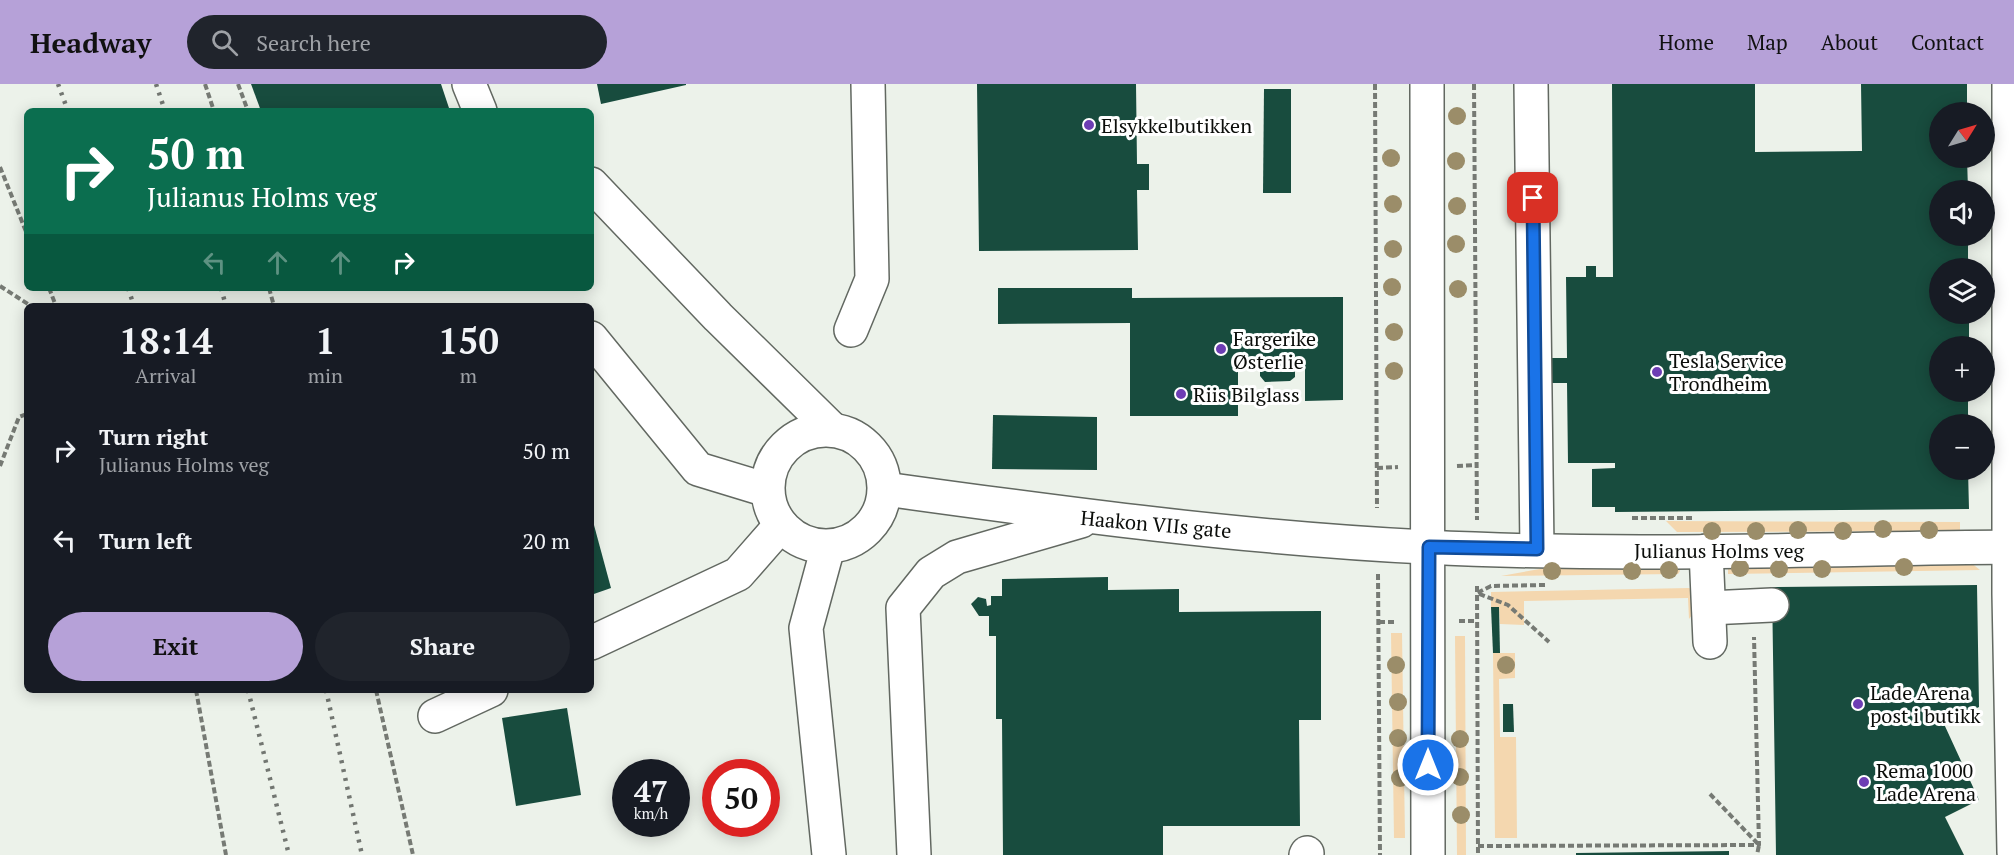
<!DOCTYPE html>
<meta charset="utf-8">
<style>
body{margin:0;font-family:"PT Serif",serif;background:#20242c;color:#f1f3f6;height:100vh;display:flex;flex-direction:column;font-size:22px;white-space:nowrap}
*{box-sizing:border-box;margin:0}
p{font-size:20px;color:#9ea1a6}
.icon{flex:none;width:33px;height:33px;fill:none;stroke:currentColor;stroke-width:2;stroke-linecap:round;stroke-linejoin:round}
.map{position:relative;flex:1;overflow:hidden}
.side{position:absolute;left:24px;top:219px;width:570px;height:390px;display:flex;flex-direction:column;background:#171b24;border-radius:9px;box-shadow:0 3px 15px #0003}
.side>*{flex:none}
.banner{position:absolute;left:24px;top:24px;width:570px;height:183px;border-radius:9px;box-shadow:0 3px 15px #0003;background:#0b6e4f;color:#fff;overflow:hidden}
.needle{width:39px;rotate:53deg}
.buttons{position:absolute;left:1929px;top:18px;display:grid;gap:12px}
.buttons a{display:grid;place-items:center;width:66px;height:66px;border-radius:50%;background:#171b24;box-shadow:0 3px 15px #0003;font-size:30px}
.speed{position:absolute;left:612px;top:675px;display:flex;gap:12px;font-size:30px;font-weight:700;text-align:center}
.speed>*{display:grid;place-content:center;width:78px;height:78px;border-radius:50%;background:#171b24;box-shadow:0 3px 15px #0003;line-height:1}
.speed small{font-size:15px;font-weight:400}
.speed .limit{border:9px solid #d22;background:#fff;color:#111}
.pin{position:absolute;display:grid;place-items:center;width:51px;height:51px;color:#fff;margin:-26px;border-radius:12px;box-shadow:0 3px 9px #0006}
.me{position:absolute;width:66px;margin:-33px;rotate:0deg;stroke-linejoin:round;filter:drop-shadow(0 0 4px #0008)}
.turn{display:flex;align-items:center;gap:21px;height:126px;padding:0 24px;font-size:27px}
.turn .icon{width:78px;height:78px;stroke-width:2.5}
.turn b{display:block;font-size:42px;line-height:51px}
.lanes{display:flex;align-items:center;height:57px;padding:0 24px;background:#0003;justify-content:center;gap:30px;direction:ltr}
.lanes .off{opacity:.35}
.eta{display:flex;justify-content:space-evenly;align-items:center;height:102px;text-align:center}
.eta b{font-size:36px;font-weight:700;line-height:42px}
.primary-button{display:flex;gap:12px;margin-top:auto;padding:12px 24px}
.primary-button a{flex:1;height:69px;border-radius:36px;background:#b6a1d8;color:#111;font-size:24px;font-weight:700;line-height:69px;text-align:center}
.primary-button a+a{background:#20242c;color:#f1f3f6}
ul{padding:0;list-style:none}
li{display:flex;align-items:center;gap:18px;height:90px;padding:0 24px}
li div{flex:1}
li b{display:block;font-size:22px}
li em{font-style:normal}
header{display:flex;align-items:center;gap:36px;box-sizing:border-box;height:84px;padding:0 30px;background:#b6a1d8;color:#111}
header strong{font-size:28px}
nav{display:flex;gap:33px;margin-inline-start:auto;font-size:21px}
.search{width:420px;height:54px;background:#20242c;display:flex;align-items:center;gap:15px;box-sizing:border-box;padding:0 21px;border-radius:33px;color:#9ea1a6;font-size:22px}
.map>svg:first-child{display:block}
.green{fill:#f4d7af}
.building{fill:#184c3e}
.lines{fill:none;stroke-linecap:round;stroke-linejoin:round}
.minor-casing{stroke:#626861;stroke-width:36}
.major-casing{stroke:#626861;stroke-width:36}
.path{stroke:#767a74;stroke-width:4;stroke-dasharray:6 3;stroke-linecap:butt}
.minor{stroke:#fff;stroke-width:33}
.major{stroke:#fff;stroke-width:33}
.rail{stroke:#727671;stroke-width:4.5;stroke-dasharray:3 6;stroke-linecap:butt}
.tree{fill:#9b8d69}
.route-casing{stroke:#114b97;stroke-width:15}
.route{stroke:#1a73e8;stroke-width:10}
.poi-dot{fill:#6d3db4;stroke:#fff;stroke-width:2}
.labels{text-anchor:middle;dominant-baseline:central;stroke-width:6;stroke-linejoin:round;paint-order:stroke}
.poi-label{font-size:20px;fill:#0b0d0a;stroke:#fff;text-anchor:start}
.street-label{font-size:20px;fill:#0b0d0a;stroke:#fff}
</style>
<header>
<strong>Headway</strong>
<div class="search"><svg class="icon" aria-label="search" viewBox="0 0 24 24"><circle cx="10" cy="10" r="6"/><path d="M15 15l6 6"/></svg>Search here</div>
<nav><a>Home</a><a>Map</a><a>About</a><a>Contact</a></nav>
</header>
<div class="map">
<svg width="2014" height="771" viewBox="0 0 2014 771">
<rect width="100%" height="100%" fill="#ecf2ea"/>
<!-- green -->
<g class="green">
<polygon points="1666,437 1960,438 1960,447 1677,448"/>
<polygon points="1970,478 1980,486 1728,490 1728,481"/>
<polygon points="1551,483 1678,483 1680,487 1678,490 1501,492"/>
<polygon points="1689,504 1692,506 1694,528 1689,535 1688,514 1524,517 1524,541 1500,540 1499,523 1491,523 1491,508"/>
<polygon points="1391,549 1402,549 1405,754 1394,754"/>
<polygon points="1455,552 1465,552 1466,771 1457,771"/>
<polygon points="1493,569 1515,569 1515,594 1499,595 1500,653 1516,653 1517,754 1495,754"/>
</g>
<!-- building -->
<g class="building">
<polygon points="251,0 441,0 450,27 261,27"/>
<polygon points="597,0 686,0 686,1 601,20"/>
<polygon points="977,0 1136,0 1137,80 1149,80 1149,106 1137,106 1138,166 979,167"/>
<polygon points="1612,0 1755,0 1755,68 1862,67 1861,0 1967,0 1967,28 1940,28 1940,74 1967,74 1968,106 1940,106 1940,152 1968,152 1968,184 1940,184 1940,230 1969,230 1969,262 1940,262 1940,308 1968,308 1968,340 1940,340 1940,386 1968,386 1969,425 1615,428 1615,423 1592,423 1592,385 1615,384 1615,379 1568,379 1567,299 1552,299 1552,274 1567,274 1566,193 1586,193 1586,182 1596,182 1596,193 1613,193"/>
<polygon points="1264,5 1291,5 1291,109 1263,109"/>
<polygon points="998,204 1132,204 1132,214 1343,213 1343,316 1305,317 1305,284 1295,284 1295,293 1290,297 1265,298 1260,292 1260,285 1238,285 1238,332 1130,332 1130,239 998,240"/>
<polygon points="993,331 1097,333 1097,386 992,385"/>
<polygon points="591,430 611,504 591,511"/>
<polygon points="1108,493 1108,506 1179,505 1179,528 1321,527 1321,636 1299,636 1300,742 1163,742 1163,771 1003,771 1002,635 996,635 996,552 989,552 989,532 979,532 971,520 978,513 986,515 987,522 991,521 991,512 1002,512 1002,495"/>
<polygon points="1977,501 1979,623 1944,640 1979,716 1945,733 1964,771 1776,771 1772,503"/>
<polygon points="1491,523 1499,523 1500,569 1493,569"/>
<polygon points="1503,620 1513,620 1514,648 1503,648"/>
<polygon points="567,624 581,711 516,722 502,634"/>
<polygon points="1729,767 1729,771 1576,771 1576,769"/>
</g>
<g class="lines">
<defs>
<g id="minor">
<polyline points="469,0 480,27"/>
<polyline points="1531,0 1537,465"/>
<polyline points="2009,0 2009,510 2014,768"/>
<polyline points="591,100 718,233 833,346"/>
<polyline points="851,246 872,195 868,0"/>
<polyline points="591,254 698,385 767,406"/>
<circle cx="826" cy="404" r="58"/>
<path d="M885,405C1065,430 1245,454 1426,463C1620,473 1816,465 2010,463"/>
<polyline points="828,463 806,544 829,771"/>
<polyline points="1706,467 1710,558"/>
<polyline points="1709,524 1772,521"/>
<polyline points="591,559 738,490 781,441"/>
<polyline points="435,632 491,606"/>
<polyline points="914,771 903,524 931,489 957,473 1081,437"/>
<polyline points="1306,771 1307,769"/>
</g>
<polyline id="major" points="1427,0 1428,771"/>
</defs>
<!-- minor casing -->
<use href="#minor" class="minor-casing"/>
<!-- major casing -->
<use href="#major" class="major-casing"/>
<!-- path -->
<g class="path">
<polyline points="205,0 214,27"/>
<polyline points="238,0 248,27"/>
<polyline points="1375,0 1377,424"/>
<polyline points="1474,0 1477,436"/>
<polyline points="0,83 27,150"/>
<polyline points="0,202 31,222"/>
<polyline points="49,204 56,222"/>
<polyline points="269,204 274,222"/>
<polyline points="0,382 19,333 27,330"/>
<polyline points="1457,382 1477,381"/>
<polyline points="1377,384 1398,383"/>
<polyline points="1632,434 1693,434"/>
<polyline points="1378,490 1380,771"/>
<polyline points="1545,501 1491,502 1477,509 1508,521 1549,558"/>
<polyline points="1477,502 1478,771"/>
<polyline points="1459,537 1477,537"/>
<polyline points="1379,538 1396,538"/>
<polyline points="196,606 226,771"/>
<polyline points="376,606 413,771"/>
<polyline points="1710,710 1759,761 1757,771"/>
<polyline points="1478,762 1759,761 1754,553"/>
</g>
<!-- minor -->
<use href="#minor" class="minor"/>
<!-- major -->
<use href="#major" class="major"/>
<!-- rail -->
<g class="rail">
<polyline points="58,0 68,27"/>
<polyline points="156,0 165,27"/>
<polyline points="128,204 134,222"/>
<polyline points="221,204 226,222"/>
<polyline points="248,606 289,771"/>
<polyline points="326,606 362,771"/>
</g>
</g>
<!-- trees -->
<g class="tree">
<circle cx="1457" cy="32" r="9"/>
<circle cx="1391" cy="74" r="9"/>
<circle cx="1456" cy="77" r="9"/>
<circle cx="1393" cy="120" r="9"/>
<circle cx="1457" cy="122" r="9"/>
<circle cx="1456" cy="160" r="9"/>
<circle cx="1393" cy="165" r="9"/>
<circle cx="1392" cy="203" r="9"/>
<circle cx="1458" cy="205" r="9"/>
<circle cx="1394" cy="248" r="9"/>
<circle cx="1394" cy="287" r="9"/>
<circle cx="1883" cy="445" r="9"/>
<circle cx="1798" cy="446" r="9"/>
<circle cx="1929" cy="446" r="9"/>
<circle cx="1712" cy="447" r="9"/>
<circle cx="1756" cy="447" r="9"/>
<circle cx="1843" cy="447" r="9"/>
<circle cx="1904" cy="483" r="9"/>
<circle cx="1740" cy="484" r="9"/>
<circle cx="1779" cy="485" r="9"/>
<circle cx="1822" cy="485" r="9"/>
<circle cx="1669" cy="486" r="9"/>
<circle cx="1552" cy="487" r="9"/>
<circle cx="1632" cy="487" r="9"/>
<circle cx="1396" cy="581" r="9"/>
<circle cx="1506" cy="581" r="9"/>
<circle cx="1398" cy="618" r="9"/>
<circle cx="1398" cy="654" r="9"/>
<circle cx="1460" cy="655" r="9"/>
<circle cx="1460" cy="693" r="9"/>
<circle cx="1400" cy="694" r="9"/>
<circle cx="1461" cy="731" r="9"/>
</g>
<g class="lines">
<defs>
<polyline id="route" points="1428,681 1429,463 1537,465 1533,114"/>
</defs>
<!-- route casing -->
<use href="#route" class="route-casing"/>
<!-- route -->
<use href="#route" class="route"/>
</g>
<!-- markers -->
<g class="poi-dot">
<circle cx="1089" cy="41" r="6"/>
<circle cx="1221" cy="265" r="6"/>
<circle cx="1657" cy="288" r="6"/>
<circle cx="1181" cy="310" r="6"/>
<circle cx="1858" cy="620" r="6"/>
<circle cx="1864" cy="698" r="6"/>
</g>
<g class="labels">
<!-- poi labels -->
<g class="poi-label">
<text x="1101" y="41">Elsykkelbutikken</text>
<text x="1233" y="254">Fargerike<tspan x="1233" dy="23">Østerlie</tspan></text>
<text x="1669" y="276">Tesla Service<tspan x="1669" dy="23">Trondheim</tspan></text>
<text x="1193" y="310">Riis Bilglass</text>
<text x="1870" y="608">Lade Arena<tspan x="1870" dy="23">post i butikk</tspan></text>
<text x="1876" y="686">Rema 1000<tspan x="1876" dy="23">Lade Arena</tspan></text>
</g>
<!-- street labels -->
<g class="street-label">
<text transform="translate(1156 440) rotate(5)">Haakon VIIs gate</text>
<text x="1719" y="466">Julianus Holms veg</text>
</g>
</g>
</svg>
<div class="buttons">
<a><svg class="needle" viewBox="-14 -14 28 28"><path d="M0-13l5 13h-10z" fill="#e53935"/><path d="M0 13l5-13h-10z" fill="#9ea1a6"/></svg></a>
<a><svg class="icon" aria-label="sound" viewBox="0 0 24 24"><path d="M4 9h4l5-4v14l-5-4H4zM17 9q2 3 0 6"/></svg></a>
<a><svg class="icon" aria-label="layers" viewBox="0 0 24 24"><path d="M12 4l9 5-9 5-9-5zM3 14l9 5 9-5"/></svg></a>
<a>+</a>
<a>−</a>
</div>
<div class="speed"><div>47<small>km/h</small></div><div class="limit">50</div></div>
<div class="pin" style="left:1533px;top:114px;background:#d93025"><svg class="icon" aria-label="arrive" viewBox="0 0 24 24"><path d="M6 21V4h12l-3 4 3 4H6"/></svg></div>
<svg class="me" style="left:1428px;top:681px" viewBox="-20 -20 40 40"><circle r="17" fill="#1a73e8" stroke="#fff" stroke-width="3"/><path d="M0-11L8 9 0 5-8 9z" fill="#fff"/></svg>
<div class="banner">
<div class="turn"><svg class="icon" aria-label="right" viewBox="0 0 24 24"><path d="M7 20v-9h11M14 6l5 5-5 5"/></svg><div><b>50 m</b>Julianus Holms veg</div></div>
<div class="lanes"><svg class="icon off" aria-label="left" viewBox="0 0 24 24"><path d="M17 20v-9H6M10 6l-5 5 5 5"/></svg><svg class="icon off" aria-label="ahead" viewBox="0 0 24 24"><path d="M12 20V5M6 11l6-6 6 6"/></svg><svg class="icon off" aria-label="ahead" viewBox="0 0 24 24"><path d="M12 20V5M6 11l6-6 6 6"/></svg><svg class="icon" aria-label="right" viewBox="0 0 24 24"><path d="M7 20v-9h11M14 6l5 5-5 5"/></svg></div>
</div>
<section class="side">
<div class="eta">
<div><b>18:14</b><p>Arrival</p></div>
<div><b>1</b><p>min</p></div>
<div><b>150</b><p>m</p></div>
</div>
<ul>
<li><svg class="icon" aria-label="right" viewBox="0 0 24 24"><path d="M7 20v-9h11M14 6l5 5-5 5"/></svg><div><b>Turn right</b><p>Julianus Holms veg</p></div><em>50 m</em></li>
<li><svg class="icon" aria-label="left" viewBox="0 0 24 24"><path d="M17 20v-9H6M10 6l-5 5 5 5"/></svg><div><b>Turn left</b></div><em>20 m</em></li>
</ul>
<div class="primary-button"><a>Exit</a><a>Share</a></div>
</section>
</div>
